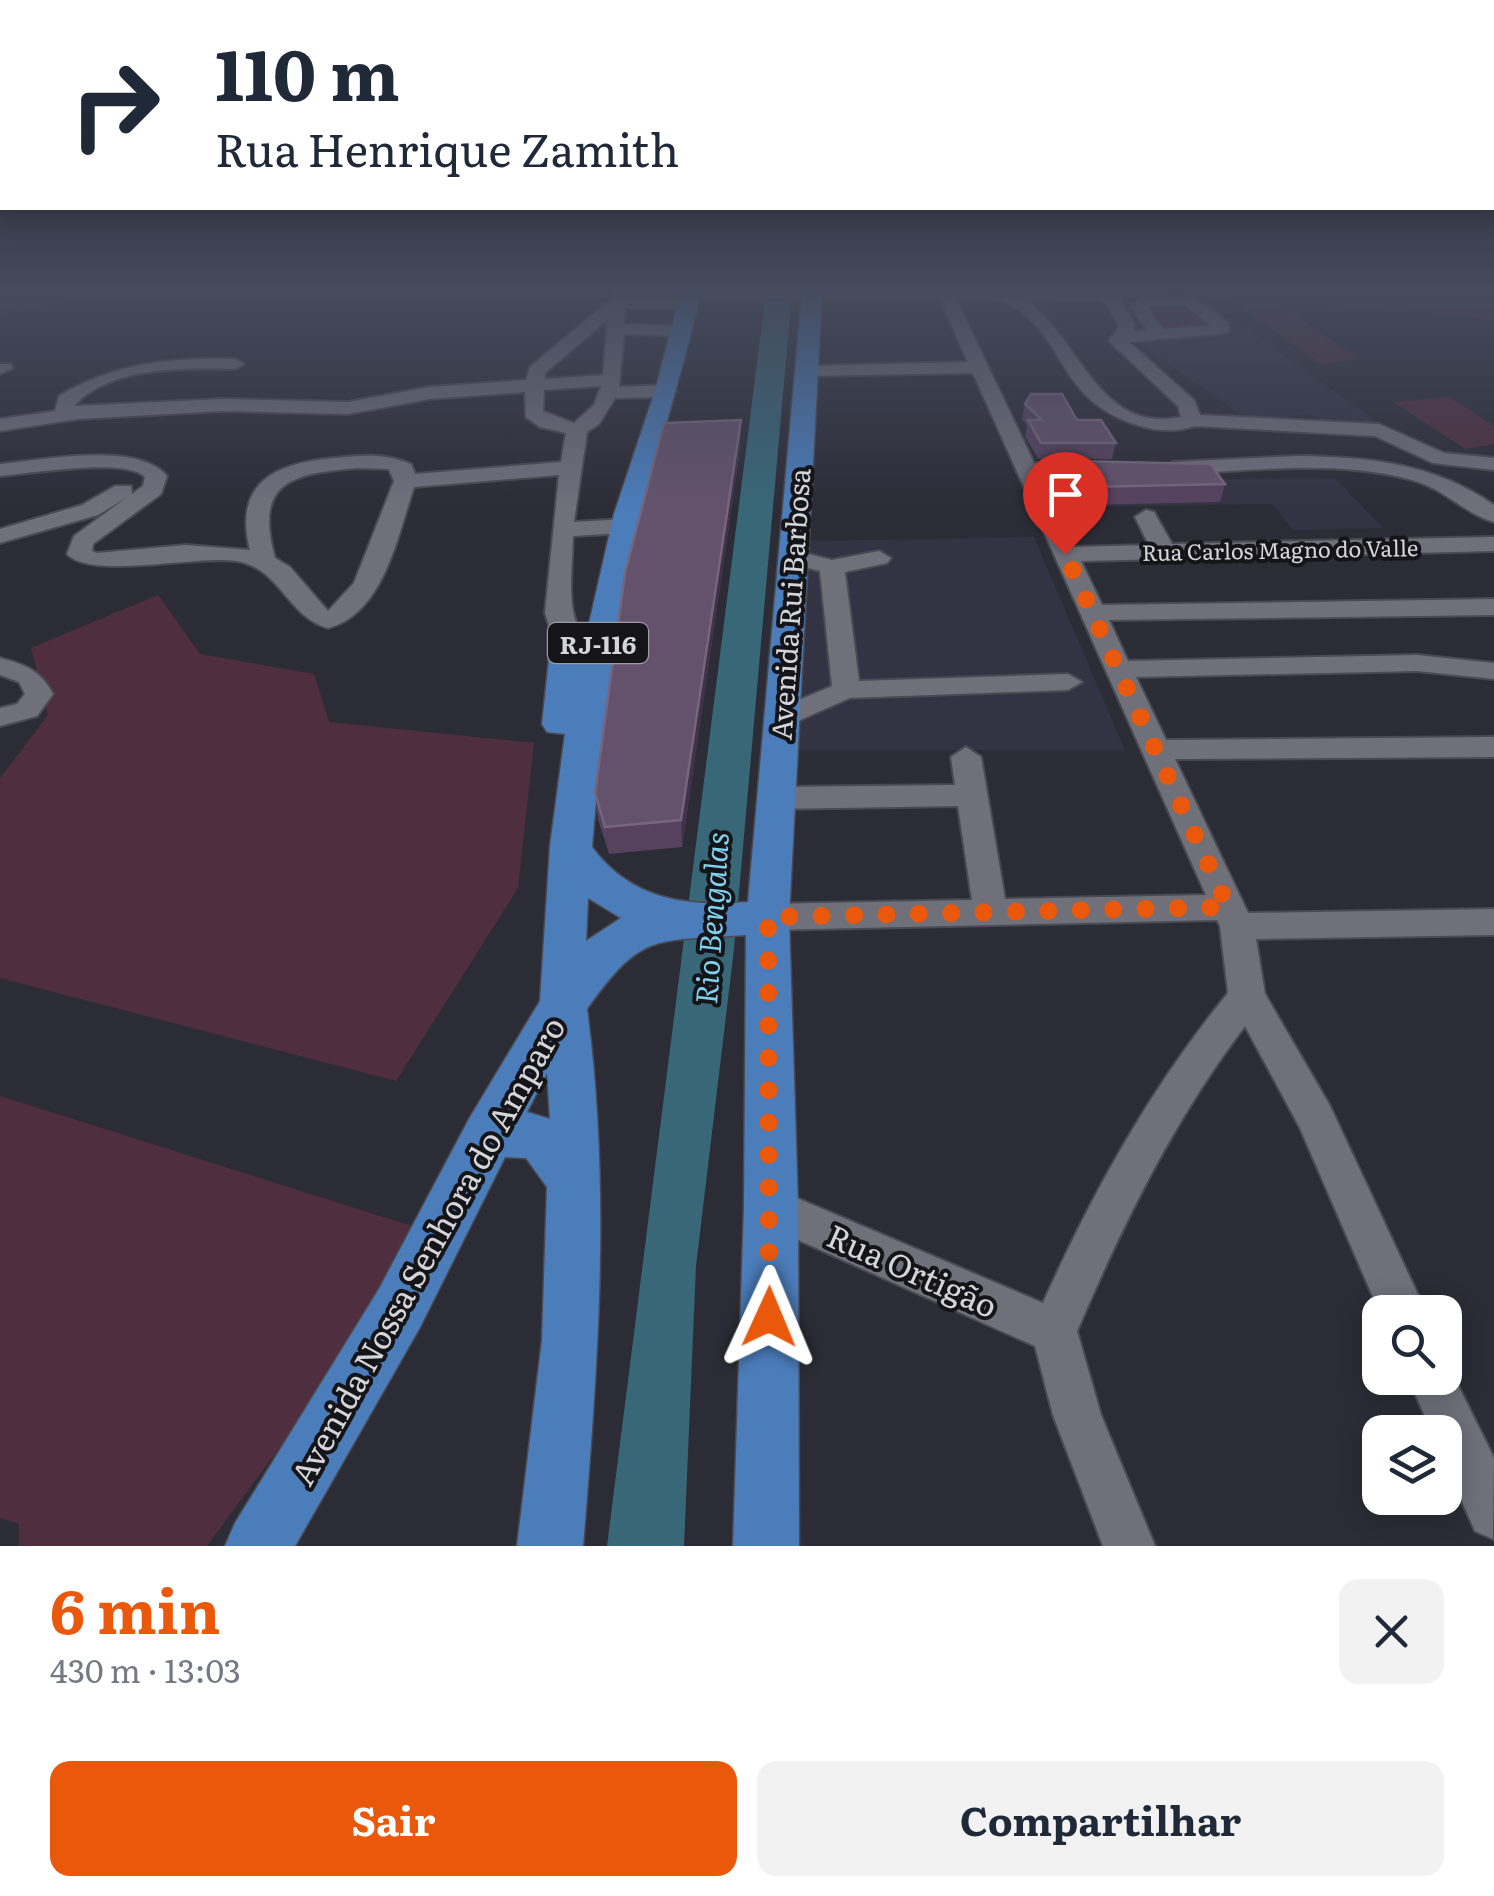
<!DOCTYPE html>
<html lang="pt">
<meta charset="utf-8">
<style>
body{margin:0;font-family:Literata,serif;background:#f2f2f3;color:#1f2937;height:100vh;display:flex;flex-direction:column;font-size:38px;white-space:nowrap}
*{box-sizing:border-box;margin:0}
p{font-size:32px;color:#747a83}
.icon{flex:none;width:55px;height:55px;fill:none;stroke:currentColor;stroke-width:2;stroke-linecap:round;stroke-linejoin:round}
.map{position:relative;height:1546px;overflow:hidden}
.drawer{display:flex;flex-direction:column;background:#fff;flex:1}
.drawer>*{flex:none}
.banner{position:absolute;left:0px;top:0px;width:1495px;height:210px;box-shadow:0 5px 25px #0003;background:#fff;color:#1f2937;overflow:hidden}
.buttons{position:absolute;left:1362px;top:1295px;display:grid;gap:20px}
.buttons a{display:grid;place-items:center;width:100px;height:100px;border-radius:20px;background:#fff;box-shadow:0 5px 25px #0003;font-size:50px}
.pin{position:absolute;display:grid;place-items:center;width:85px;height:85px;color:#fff;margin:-102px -42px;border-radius:50% 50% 50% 0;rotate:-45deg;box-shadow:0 0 10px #0007}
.pin .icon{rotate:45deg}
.me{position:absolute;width:110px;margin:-55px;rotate:1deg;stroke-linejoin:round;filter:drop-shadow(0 0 8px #0008)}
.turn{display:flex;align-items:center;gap:35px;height:210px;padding:0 50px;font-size:45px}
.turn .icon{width:130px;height:130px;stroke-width:2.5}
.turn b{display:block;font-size:70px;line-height:85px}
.round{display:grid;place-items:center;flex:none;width:105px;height:105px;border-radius:20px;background:#f2f2f3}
.headline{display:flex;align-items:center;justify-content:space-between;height:170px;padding:0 50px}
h1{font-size:60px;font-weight:700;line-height:75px;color:#ea580c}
.cta{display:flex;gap:20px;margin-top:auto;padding:20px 50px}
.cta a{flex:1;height:115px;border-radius:20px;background:#ea580c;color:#fff;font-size:40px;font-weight:700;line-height:115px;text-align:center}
.cta a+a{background:#f2f2f3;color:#1f2937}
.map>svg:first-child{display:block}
.built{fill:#333343}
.green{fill:#4f2f3f}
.water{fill:#386778}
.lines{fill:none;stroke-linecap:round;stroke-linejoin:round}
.minor-casing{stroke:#4a4a52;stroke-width:4}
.major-casing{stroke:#4a4a52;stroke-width:3}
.minor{fill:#70707b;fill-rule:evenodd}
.major{fill:#4b7dbb;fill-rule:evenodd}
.wall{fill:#56425e}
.shaded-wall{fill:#403349}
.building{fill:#64526c;stroke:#76667d;stroke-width:2.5}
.route{stroke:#ea580c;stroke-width:18;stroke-dasharray:0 32.4}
.labels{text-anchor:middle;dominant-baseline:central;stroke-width:8;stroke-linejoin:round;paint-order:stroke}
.far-street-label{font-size:22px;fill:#d4d4db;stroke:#151519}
.shield{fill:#151519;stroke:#9b9ba1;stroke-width:2.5}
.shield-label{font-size:25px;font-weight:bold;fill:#d4d4db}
.street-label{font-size:28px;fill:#d4d4db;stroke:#151519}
.water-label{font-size:30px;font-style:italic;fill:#81d1ee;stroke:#151519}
.near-street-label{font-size:32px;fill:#d4d4db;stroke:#151519}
</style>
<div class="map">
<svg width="1494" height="1546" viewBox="0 0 1494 1546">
<rect width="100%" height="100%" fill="#2c2c36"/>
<!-- built -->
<g class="built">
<polygon points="1245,327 1376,421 1334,429 1312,414 1251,422 1136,341"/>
<polygon points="1335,478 1383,528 1293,530 1272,504 1056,507 1043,482"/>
<polygon points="1034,537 1125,750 797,750 808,541"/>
</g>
<!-- green -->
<g class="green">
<polygon points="0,292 109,292 0,315"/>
<polygon points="1200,292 1494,292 1494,319 1273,300 1358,359 1322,365 1230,300 1210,299"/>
<polygon points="1197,294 1235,325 1167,334 1132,297"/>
<polygon points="1449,397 1494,426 1494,444 1465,449 1393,402"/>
<polygon points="158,595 200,654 314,674 329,722 534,743 518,888 396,1081 0,978 0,778 48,715 31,648"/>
<polygon points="0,1096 418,1228 379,1313 207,1546 19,1546 19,1524 0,1518"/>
</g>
<!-- water -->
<polygon class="water" points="766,292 792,292 734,949 696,1266 684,1546 607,1546"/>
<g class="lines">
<defs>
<g id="minor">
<path d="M613,292H625L627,298H687L695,303L687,308H625L624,324L682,326L691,331L682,336L624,334L619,387L667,385L676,391L667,397L615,398L599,424L587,432L574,522L626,519L637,526L626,533L573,536C571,596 564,615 599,666L595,672H577L554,641L545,613L559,475L414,487C398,534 384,614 328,628C287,617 281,568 236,561C196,555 91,580 67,554L74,536L126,498L98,515L0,543V529L82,505L115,486H131L132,494L143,486L145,477C124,457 30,474 0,476V464C42,460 138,441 167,476L161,494L93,544L92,551L97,553L186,545L250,550C233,483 275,463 334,458C361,455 386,453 411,464L415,474L561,462L566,433L540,427L526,417L525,392L429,399L348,414L223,411L78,419L0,431V419L55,411L59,396C114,363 172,357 235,359L244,364L235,369C185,368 110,366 74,406L223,399L348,402L429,387L526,380L530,367L610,300ZM608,319L603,375L545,379V373ZM601,386L594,405L574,423L543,411L544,390ZM357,468L389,469L394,481L354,583L328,611L290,567L275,558C254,481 291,474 357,468Z"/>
<path d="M1110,292L1120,298L1135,326L1132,331L1147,330L1130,306L1143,296L1188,295L1229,323V331L1219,334L1129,342L1194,400L1200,415L1379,424L1444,453L1494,458V470L1433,463L1375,436L1195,426C1174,433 1155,431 1134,424C1058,398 1067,342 1016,308C998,296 977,299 956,299L1034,463H1112L1123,469L1112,475H1040L1074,547L1149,545L1135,517L1146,510L1154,512L1172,544L1494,537V551L1081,561L1102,605L1494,599V615L1109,620L1128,661L1417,655L1494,663V679L1417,671L1136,677L1166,740L1494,737V757L1175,759L1248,913L1494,909V935L1256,939L1265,994L1330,1106L1426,1312L1380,1313L1300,1128L1245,1026C1174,1119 1123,1224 1077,1331L1101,1415L1155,1546H1103L1053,1415L1035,1346L756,1221L750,1207L756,1193L771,1187L1043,1303C1093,1192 1151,1087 1228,993L1220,926L1217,920L768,930L756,926L751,917L756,908L768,904L972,900L958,806L775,809L764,805L760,798L764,791L775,787L955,785L951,757L966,747L981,757L1005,899L1206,895L973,373L806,376L797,371L806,366L968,362L940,299L691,298L683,293ZM1023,299L1100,300L1107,304L1119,326L1109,341L1178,406L1181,417C1096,435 1079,333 1023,299ZM1184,305L1210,325L1163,329L1147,307Z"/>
<polygon points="0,364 10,364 13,368 0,374"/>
<path d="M1298,456C1369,457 1434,463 1494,505V522C1467,515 1443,488 1412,480C1335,459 1252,471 1173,474L1162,468L1173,462Z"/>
<polygon points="793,550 832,560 879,551 891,558 887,563 845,572 859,681 1068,674 1082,682 1068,690 850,698 791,724 771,724 767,718 771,712 832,686 820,571 785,562 785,552"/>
<path d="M0,658C26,665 40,670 53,694L37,716L0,726V708L17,704L25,694L19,682L0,675Z"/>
<polygon points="1445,1359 1494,1458 1493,1539 1475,1531 1445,1463 1445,1432 1432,1432 1408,1378 1445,1378"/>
</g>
<path id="major" d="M681,292H701C684,367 660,440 642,514C615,623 601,735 592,847C631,900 687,907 748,902L802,292H822L789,917L798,1207L799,1546H733L744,1207L746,935C655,942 643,930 587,1009C611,1190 598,1364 583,1546H517L542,1340L547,1187L526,1158L505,1157L419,1329L295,1546H225L235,1523L379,1289L469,1119L540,1001L550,846L565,734L547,732L542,724L551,641L555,634H579L583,650L614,514L655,391ZM588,898L621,918L586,941ZM547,1073L550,1119L527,1112Z"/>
</defs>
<!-- minor casing -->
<use href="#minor" class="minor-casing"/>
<!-- major casing -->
<use href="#major" class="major-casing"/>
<!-- minor -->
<use href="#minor" class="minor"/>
<!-- major -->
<use href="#major" class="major"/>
</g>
<!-- wall -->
<g class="wall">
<polygon points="1025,404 1077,420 1116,443 1112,459 1038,459 1025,436 1027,425 1022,420"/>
<polygon points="741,443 682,847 609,854 598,819 595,793"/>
<polygon points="1073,461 1225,484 1220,502 1084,505 1070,478"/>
</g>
<!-- shaded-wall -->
<polygon class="shaded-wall" points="741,420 741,443 682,847 681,820"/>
<!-- building -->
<g class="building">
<polygon points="1031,394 1062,394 1077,420 1101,420 1116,443 1041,443 1028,420 1042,420 1025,404"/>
<polygon points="741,420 681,820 605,827 595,793 625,573 664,423"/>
<polygon points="1073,461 1210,464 1225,484 1088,487"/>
</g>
<!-- sky -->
<linearGradient id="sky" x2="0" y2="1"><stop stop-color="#18181e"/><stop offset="0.57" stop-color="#454b5d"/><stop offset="1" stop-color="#454b5d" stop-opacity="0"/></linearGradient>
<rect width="1494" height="509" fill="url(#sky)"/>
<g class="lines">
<!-- route -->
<polyline class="route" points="769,1317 768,917 1228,907 1065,554"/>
</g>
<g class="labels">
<!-- far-street labels -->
<g class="far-street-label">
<text transform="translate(1280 549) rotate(-1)">Rua Carlos Magno do Valle</text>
</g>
<!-- shield labels -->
<rect class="shield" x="548" y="623" width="100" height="40" rx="8"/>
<g class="shield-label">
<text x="598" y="643">RJ-116</text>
</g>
<!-- street labels -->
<g class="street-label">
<text transform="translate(789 604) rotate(-86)">Avenida Rui Barbosa</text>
</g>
<!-- water labels -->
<g class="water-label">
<text transform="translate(710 918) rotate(-86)">Rio Bengalas</text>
</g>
<!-- near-street labels -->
<g class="near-street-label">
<text transform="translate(426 1250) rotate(-61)">Avenida Nossa Senhora do Amparo</text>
<text transform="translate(913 1269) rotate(24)">Rua Ortigão</text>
</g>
</g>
</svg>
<div class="buttons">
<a><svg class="icon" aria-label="search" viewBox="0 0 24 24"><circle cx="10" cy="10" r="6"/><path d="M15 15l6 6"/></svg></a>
<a><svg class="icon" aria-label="layers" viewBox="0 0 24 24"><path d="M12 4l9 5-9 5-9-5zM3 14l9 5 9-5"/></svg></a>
</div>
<div class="pin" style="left:1065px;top:554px;background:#d93025"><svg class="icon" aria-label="arrive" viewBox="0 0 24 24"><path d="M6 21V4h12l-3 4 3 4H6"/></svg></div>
<svg class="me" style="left:769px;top:1317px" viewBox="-20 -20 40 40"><path d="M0-17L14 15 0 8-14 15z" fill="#ea580c" stroke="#fff" stroke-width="4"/></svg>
<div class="banner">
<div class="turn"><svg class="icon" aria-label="right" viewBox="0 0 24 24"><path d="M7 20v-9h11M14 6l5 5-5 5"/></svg><div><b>110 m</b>Rua Henrique Zamith</div></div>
</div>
</div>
<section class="drawer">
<div class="headline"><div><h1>6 min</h1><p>430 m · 13:03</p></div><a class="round"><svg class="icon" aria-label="close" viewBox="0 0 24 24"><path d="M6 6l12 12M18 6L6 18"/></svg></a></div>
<div class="cta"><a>Sair</a><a>Compartilhar</a></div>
</section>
